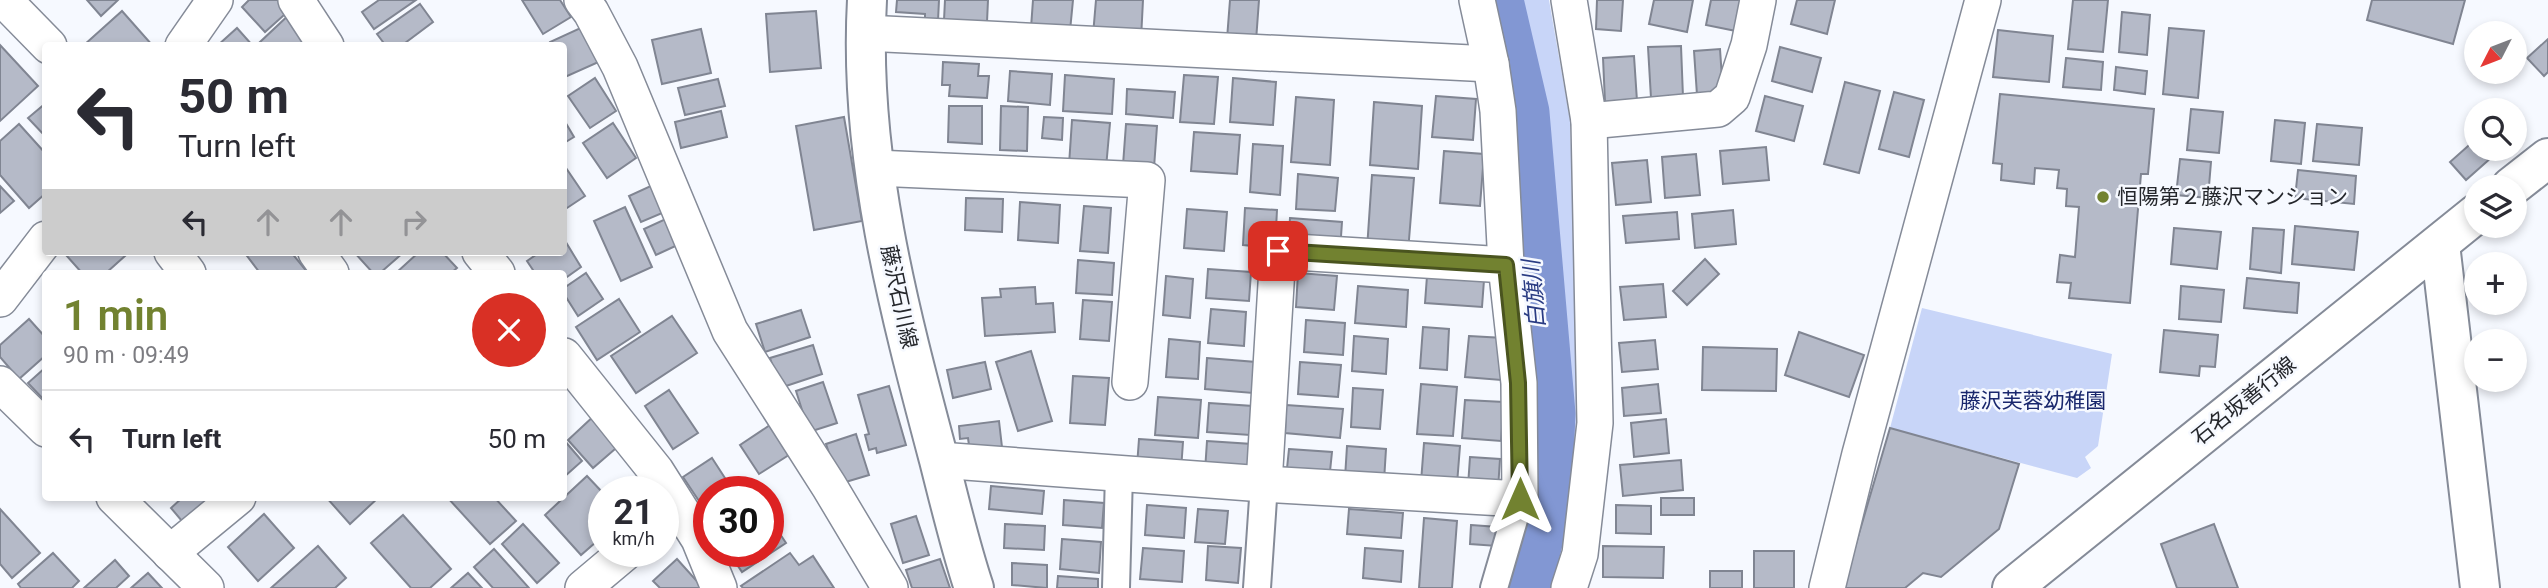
<!DOCTYPE html>
<meta charset="utf-8">
<style>
body{margin:0;font-family:Roboto,"Noto Sans JP",sans-serif;background:#f2f2f3;color:#2b2b33;height:100vh;display:flex;flex-direction:column;font-size:26px;white-space:nowrap}
*{box-sizing:border-box;margin:0}
p{font-size:23px;color:#7c7c81}
.icon{flex:none;width:38px;height:38px;fill:none;stroke:currentColor;stroke-width:2;stroke-linecap:round;stroke-linejoin:round}
.map{position:relative;flex:1;overflow:hidden}
.drawer{position:absolute;left:42px;top:270px;width:525px;height:231px;display:flex;flex-direction:column;background:#fff;border-radius:7px;box-shadow:0 4px 10px #0003}
.drawer>*{flex:none}
.top-card{position:absolute;left:42px;top:42px;width:525px;height:214px;border-radius:7px;box-shadow:0 4px 10px #0003;background:#fff;color:#2b2b33;overflow:hidden}
.needle{width:46px;rotate:228deg}
.fabs{position:absolute;left:2464px;top:21px;display:grid;gap:14px}
.fabs a{display:grid;place-items:center;width:63px;height:63px;border-radius:50%;background:#fff;box-shadow:0 4px 10px #0003;font-size:35px}
.speed{position:absolute;left:588px;top:476px;display:flex;gap:14px;font-size:35px;font-weight:700;text-align:center}
.speed>*{display:grid;place-content:center;width:91px;height:91px;border-radius:50%;background:#fff;box-shadow:0 4px 10px #0003;line-height:1}
.speed small{font-size:18px;font-weight:400}
.speed .limit{border:10px solid #d22;background:#fff;color:#111}
.pin{position:absolute;display:grid;place-items:center;width:60px;height:60px;color:#fff;margin:-30px;border-radius:14px;box-shadow:0 4px 10px #0006}
.me{position:absolute;width:77px;margin:-38px;rotate:0deg;stroke-linejoin:round;filter:drop-shadow(0 0 5px #0008)}
.turn{display:flex;align-items:center;gap:24px;height:147px;padding:0 21px;font-size:32px}
.turn .icon{width:91px;height:91px;stroke-width:2.5}
.turn b{display:block;font-size:49px;line-height:60px}
.lanes{display:flex;align-items:center;height:66px;padding:0 21px;background:#0003;justify-content:center;gap:35px;direction:ltr}
.lanes .off{opacity:.35}
.round{display:grid;place-items:center;flex:none;width:74px;height:74px;border-radius:37px;background:#f2f2f3}
.head{display:flex;align-items:center;justify-content:space-between;height:119px;padding:0 21px}
h1{font-size:42px;font-weight:600;line-height:52px;color:#728230}
ul{padding:0;list-style:none}
li{display:flex;align-items:center;gap:21px;height:98px;padding:0 21px;border-top:2px solid #e1e1e2}
li div{flex:1}
li b{display:block;font-size:26px}
li em{font-style:normal}
.map>svg:first-child{display:block}
.green{fill:#c8d5f8}
.lines{fill:none;stroke-linecap:round;stroke-linejoin:round}
.river{stroke:#8297d3;stroke-width:61}
.building{fill:#b5bac8;stroke:#808592;stroke-width:2}
.pedestrian-casing{stroke:#858b98;stroke-width:30}
.minor-casing{stroke:#858b98;stroke-width:38}
.tertiary-casing{stroke:#858b98;stroke-width:42}
.pedestrian{stroke:#fff;stroke-width:26}
.minor{stroke:#fff;stroke-width:35}
.tertiary{stroke:#fff;stroke-width:38}
.route-casing{stroke:#4a541f;stroke-width:18}
.route{stroke:#728230;stroke-width:12}
.poi-dot{fill:#728230;stroke:#f6f9ff;stroke-width:2.5}
.labels{text-anchor:middle;dominant-baseline:central;stroke-width:5;stroke-linejoin:round;paint-order:stroke}
.poi-label{font-size:21px;fill:#25272c;stroke:#f6f9ff;text-anchor:start}
.street-label{font-size:21px;fill:#25272c;stroke:#f6f9ff}
.park-label{font-size:21px;fill:#19276d;stroke:#f6f9ff}
.water-label{font-size:23px;font-style:italic;fill:#2a3c83;stroke:#f6f9ff}
</style>
<div class="map">
<svg width="2548" height="588" viewBox="0 0 2548 588">
<rect width="100%" height="100%" fill="#f6f9ff"/>
<!-- green -->
<g class="green">
<polygon points="1511,0 1549,0 1570,120 1580,429 1562,547 1550,588 1531,588 1553,505 1557,412 1535,112"/>
<polygon points="1922,308 2112,354 2098,446 2085,457 2091,468 2077,478 1890,428"/>
</g>
<g class="lines">
<!-- river -->
<polyline class="river" points="1493,1 1519,113 1545,414 1541,504 1521,588"/>
</g>
<!-- building -->
<g class="building">
<polygon points="87,0 118,0 101,16"/>
<polygon points="249,0 287,0 293,7 265,32 242,7"/>
<polygon points="379,0 416,0 374,29 362,12"/>
<polygon points="522,0 560,0 571,17 543,34"/>
<polygon points="897,0 939,0 938,21 925,21 925,14 896,12"/>
<polygon points="945,0 988,0 987,22 944,20"/>
<polygon points="1033,0 1073,0 1070,31 1031,28"/>
<polygon points="1096,0 1143,0 1141,39 1093,35"/>
<polygon points="1230,0 1259,0 1256,41 1227,39"/>
<polygon points="1597,0 1623,0 1621,31 1596,29"/>
<polygon points="1654,0 1693,0 1687,32 1649,24"/>
<polygon points="1711,0 1742,0 1736,31 1706,25"/>
<polygon points="1797,0 1835,0 1827,34 1791,24"/>
<polygon points="2073,0 2108,0 2103,52 2068,49"/>
<polygon points="2372,0 2465,0 2453,44 2367,20"/>
<polygon points="420,4 433,22 401,46 386,46 377,34"/>
<polygon points="122,11 153,46 85,46 84,45"/>
<polygon points="293,11 310,46 261,46 259,43"/>
<polygon points="816,11 821,68 770,72 766,14"/>
<polygon points="2122,12 2150,15 2147,55 2119,52"/>
<polygon points="587,25 603,60 565,77 564,46 551,46 550,42"/>
<polygon points="237,28 253,46 217,46"/>
<polygon points="2169,28 2204,31 2198,98 2163,94"/>
<polygon points="701,29 711,73 662,84 652,40"/>
<polygon points="1998,30 2053,36 2049,82 1993,77"/>
<polygon points="2548,39 2548,72 2544,76 2527,58"/>
<polygon points="0,45 38,86 0,121"/>
<polygon points="1681,46 1683,97 1651,98 1648,47"/>
<polygon points="1780,47 1821,58 1812,92 1772,81"/>
<polygon points="1720,49 1723,93 1697,95 1694,51"/>
<polygon points="1634,56 1637,101 1605,102 1603,58"/>
<polygon points="2066,58 2103,62 2101,90 2063,87"/>
<polygon points="943,62 979,64 978,76 989,76 987,98 949,96 950,85 942,85"/>
<polygon points="2116,67 2147,71 2145,94 2114,90"/>
<polygon points="1010,71 1052,74 1050,105 1008,101"/>
<polygon points="1065,75 1114,79 1112,114 1063,111"/>
<polygon points="1184,75 1218,77 1214,124 1180,122"/>
<polygon points="595,78 616,111 590,128 568,96"/>
<polygon points="1233,78 1276,82 1273,125 1230,122"/>
<polygon points="718,79 725,106 685,115 678,88"/>
<polygon points="1845,82 1880,91 1859,173 1824,164"/>
<polygon points="1127,89 1175,92 1173,118 1126,114"/>
<polygon points="1894,92 1924,100 1909,157 1879,149"/>
<polygon points="2000,94 2154,109 2148,174 2141,174 2130,303 2069,298 2071,283 2057,282 2060,255 2075,257 2079,207 2066,206 2067,189 2057,188 2059,170 2035,168 2034,184 2001,180 2002,164 1993,163"/>
<polygon points="1436,96 1476,99 1473,140 1432,137"/>
<polygon points="1765,96 1803,106 1794,141 1756,131"/>
<polygon points="1296,97 1334,100 1330,165 1291,162"/>
<polygon points="1374,102 1422,106 1418,169 1370,165"/>
<polygon points="46,103 46,137 28,118"/>
<polygon points="949,106 982,106 982,144 948,142"/>
<polygon points="1001,106 1028,107 1027,151 1000,150"/>
<polygon points="2191,109 2223,112 2219,153 2187,150"/>
<polygon points="721,111 727,137 681,148 675,122"/>
<polygon points="844,117 862,221 814,230 796,126"/>
<polygon points="1044,117 1063,118 1062,140 1042,138"/>
<polygon points="564,120 574,137 564,143"/>
<polygon points="1072,120 1110,123 1106,168 1069,165"/>
<polygon points="2275,120 2305,123 2301,164 2271,161"/>
<polygon points="613,123 636,158 607,178 583,143"/>
<polygon points="19,124 46,154 46,193 29,208 0,175 0,141"/>
<polygon points="1126,124 1157,126 1154,168 1123,165"/>
<polygon points="2317,124 2362,128 2359,165 2313,161"/>
<polygon points="1194,132 1240,135 1237,174 1191,171"/>
<polygon points="2476,139 2476,149 2501,149 2466,180 2450,162"/>
<polygon points="1253,144 1283,146 1280,195 1250,192"/>
<polygon points="1766,147 1769,180 1723,184 1720,151"/>
<polygon points="1444,151 1484,154 1480,206 1440,203"/>
<polygon points="1696,154 1700,195 1665,198 1662,157"/>
<polygon points="2180,159 2211,162 2208,198 2176,195"/>
<polygon points="1647,160 1651,202 1616,205 1612,163"/>
<polygon points="564,165 585,196 564,210"/>
<polygon points="2298,170 2356,176 2354,204 2295,198"/>
<polygon points="1298,174 1338,178 1335,211 1296,209"/>
<polygon points="1372,175 1414,178 1408,252 1367,249"/>
<polygon points="655,184 667,211 641,222 629,196"/>
<polygon points="0,186 14,201 0,213"/>
<polygon points="966,198 1003,199 1002,232 965,230"/>
<polygon points="1020,202 1060,205 1058,243 1018,240"/>
<polygon points="1084,206 1111,208 1108,253 1080,251"/>
<polygon points="625,207 652,267 621,281 594,221"/>
<polygon points="1245,208 1277,210 1275,248 1243,245"/>
<polygon points="1187,209 1227,212 1224,251 1184,248"/>
<polygon points="1733,210 1736,244 1695,248 1692,214"/>
<polygon points="1677,212 1679,239 1626,243 1623,216"/>
<polygon points="670,217 682,243 656,255 644,229"/>
<polygon points="1290,218 1342,222 1340,251 1288,247"/>
<polygon points="2295,226 2358,232 2354,270 2292,264"/>
<polygon points="2174,228 2221,232 2217,269 2171,264"/>
<polygon points="2253,228 2284,230 2281,273 2250,269"/>
<polygon points="564,239 581,267 564,279 564,273 535,273 527,261 540,252 564,252"/>
<polygon points="69,252 124,252 126,255 106,273 82,273 66,255"/>
<polygon points="244,252 291,252 308,273 260,273"/>
<polygon points="354,252 404,252 380,273 373,273"/>
<polygon points="419,252 442,252 457,268 451,273 396,273"/>
<polygon points="1705,259 1719,274 1687,305 1673,291"/>
<polygon points="1078,260 1114,263 1112,295 1076,293"/>
<polygon points="1208,269 1251,272 1249,301 1206,298"/>
<polygon points="586,273 603,299 578,316 564,294 564,288"/>
<polygon points="1298,273 1337,276 1334,310 1296,307"/>
<polygon points="1166,276 1193,279 1190,318 1163,315"/>
<polygon points="1427,276 1484,280 1482,307 1425,303"/>
<polygon points="2247,278 2299,283 2297,313 2244,308"/>
<polygon points="1663,284 1666,317 1624,320 1620,287"/>
<polygon points="1358,286 1408,290 1406,327 1355,323"/>
<polygon points="2181,286 2224,290 2221,322 2179,319"/>
<polygon points="1035,287 1036,304 1053,303 1055,332 985,336 982,298 1001,297 1000,289"/>
<polygon points="619,299 640,332 597,360 576,327"/>
<polygon points="1083,300 1112,302 1109,341 1080,339"/>
<polygon points="1211,309 1246,312 1244,346 1208,343"/>
<polygon points="801,310 810,337 765,352 756,324"/>
<polygon points="672,316 697,353 636,393 611,356"/>
<polygon points="29,319 46,338 46,355 19,379 0,357 0,345"/>
<polygon points="1306,320 1345,323 1343,355 1304,352"/>
<polygon points="1423,327 1449,329 1447,370 1420,368"/>
<polygon points="2164,330 2218,335 2215,367 2200,366 2199,376 2160,372"/>
<polygon points="1799,332 1864,355 1849,397 1785,375"/>
<polygon points="1354,336 1388,339 1386,374 1352,371"/>
<polygon points="1469,336 1504,338 1501,380 1465,377"/>
<polygon points="1169,339 1200,342 1198,379 1166,377"/>
<polygon points="1655,340 1658,369 1622,372 1619,343"/>
<polygon points="813,345 822,374 780,388 770,358"/>
<polygon points="1703,347 1777,349 1776,391 1702,390"/>
<polygon points="1031,351 1052,421 1018,431 996,362"/>
<polygon points="1207,358 1256,362 1253,393 1205,389"/>
<polygon points="985,362 991,389 953,398 947,370"/>
<polygon points="1300,362 1341,365 1338,397 1298,394"/>
<polygon points="46,367 46,402 28,383"/>
<polygon points="1073,376 1109,378 1105,425 1070,423"/>
<polygon points="823,382 837,423 809,432 796,391"/>
<polygon points="1421,384 1457,387 1453,436 1417,434"/>
<polygon points="1658,384 1661,413 1624,416 1622,388"/>
<polygon points="889,386 906,445 877,453 876,448 869,450 865,435 869,434 858,395"/>
<polygon points="1353,388 1383,390 1380,429 1351,427"/>
<polygon points="669,390 698,433 673,449 645,406"/>
<polygon points="1158,397 1201,400 1198,438 1155,435"/>
<polygon points="1465,400 1504,402 1501,441 1462,438"/>
<polygon points="1209,403 1253,406 1250,435 1207,432"/>
<polygon points="1286,405 1343,409 1340,438 1285,433"/>
<polygon points="596,414 622,443 593,468 568,440"/>
<polygon points="1666,419 1669,453 1634,457 1631,423"/>
<polygon points="999,421 1003,456 971,460 968,438 960,439 959,426"/>
<polygon points="773,423 792,453 759,474 740,445"/>
<polygon points="1890,428 2019,464 1999,529 1941,577 1923,573 1905,588 1843,588"/>
<polygon points="856,434 869,475 839,484 826,444"/>
<polygon points="1139,439 1183,442 1181,470 1137,466"/>
<polygon points="564,440 582,461 564,477"/>
<polygon points="1207,441 1252,444 1250,474 1205,471"/>
<polygon points="1424,443 1460,446 1457,484 1421,482"/>
<polygon points="1347,446 1386,449 1384,481 1345,478"/>
<polygon points="1289,449 1332,452 1329,481 1286,478"/>
<polygon points="1470,457 1500,459 1498,489 1468,486"/>
<polygon points="712,458 734,492 709,492 709,516 683,477"/>
<polygon points="1681,460 1683,490 1623,496 1620,465"/>
<polygon points="587,476 604,494 604,535 581,555 545,515"/>
<polygon points="991,486 1044,491 1042,514 989,509"/>
<polygon points="183,497 220,497 187,527 171,508"/>
<polygon points="326,497 379,497 350,524"/>
<polygon points="447,497 494,497 516,521 490,544"/>
<rect x="1661" y="498" width="33" height="17"/>
<polygon points="1064,500 1104,503 1102,528 1063,525"/>
<polygon points="1147,505 1186,508 1184,538 1145,535"/>
<polygon points="1616,505 1651,506 1651,534 1616,533"/>
<polygon points="0,509 40,553 12,578 0,564"/>
<polygon points="1198,509 1228,511 1225,544 1195,542"/>
<polygon points="1349,509 1403,513 1401,538 1347,534"/>
<polygon points="264,514 294,548 258,581 228,547"/>
<polygon points="403,515 451,569 430,588 411,588 371,543"/>
<polygon points="768,516 786,543 742,572 728,551 768,551"/>
<polygon points="916,516 929,555 903,563 891,524"/>
<polygon points="1424,518 1457,521 1452,588 1419,588"/>
<polygon points="523,524 559,563 537,583 502,544"/>
<polygon points="1005,524 1045,526 1044,550 1004,548"/>
<polygon points="2214,524 2238,588 2177,588 2161,544"/>
<polygon points="1471,525 1498,527 1497,546 1470,544"/>
<polygon points="1062,539 1101,542 1099,573 1060,569"/>
<polygon points="318,546 346,578 335,588 271,588"/>
<polygon points="1208,546 1241,548 1238,583 1206,580"/>
<polygon points="1603,546 1664,547 1663,578 1603,577"/>
<polygon points="1143,548 1184,551 1182,582 1140,579"/>
<polygon points="1365,548 1403,551 1401,582 1363,578"/>
<polygon points="494,549 529,588 493,588 474,567"/>
<rect x="1754" y="551" width="40" height="37"/>
<polygon points="53,553 79,581 72,588 21,588 18,584"/>
<polygon points="790,553 799,565 813,556 834,588 743,588 741,586"/>
<polygon points="677,559 703,588 660,588 653,581"/>
<polygon points="940,559 950,588 912,588 906,570"/>
<polygon points="115,560 129,576 116,588 84,588"/>
<polygon points="1012,563 1047,565 1047,588 1012,585"/>
<rect x="1710" y="571" width="32" height="17"/>
<polygon points="148,573 162,588 131,588"/>
<polygon points="468,573 482,588 451,588"/>
<polygon points="1058,576 1098,579 1098,588 1057,588"/>
</g>
<g class="lines">
<defs>
<g id="pedestrian">
<polyline points="1116,588 1119,473"/>
<polyline points="1257,588 1264,484"/>
<polyline points="1494,588 1520,499"/>
</g>
<g id="minor">
<polyline points="4,0 49,46"/>
<polyline points="296,0 326,46"/>
<polyline points="582,0 591,12 620,67 730,331 829,486 890,588"/>
<polyline points="1569,0 1589,121 1595,423 1580,554 1569,588"/>
<polyline points="865,33 1491,64"/>
<polyline points="183,46 215,0"/>
<polyline points="1589,121 1718,109 1732,97 1749,45 1758,0"/>
<polyline points="875,168 1147,180 1130,382"/>
<polyline points="172,252 188,273"/>
<polyline points="316,252 331,273"/>
<polyline points="480,252 497,273"/>
<polyline points="0,299 46,239"/>
<polyline points="564,356 656,471 699,539 719,588"/>
<polyline points="0,384 46,429"/>
<polyline points="939,460 1264,484 1520,499 1519,383 1506,265 1498,111 1491,64 1477,0"/>
<polyline points="1264,484 1278,251 1506,265"/>
<polyline points="114,497 206,588"/>
<polyline points="170,553 238,497"/>
<polyline points="583,588 627,551"/>
<polyline points="1827,588 1860,454 1983,0"/>
</g>
<g id="tertiary">
<path d="M867,0C858,157 899,310 939,460C950,503 960,546 974,588"/>
<polyline points="2511,187 2548,158"/>
<polyline points="2440,244 2480,588"/>
<polyline points="2012,588 2476,214"/>
</g>
</defs>
<!-- pedestrian casing -->
<use href="#pedestrian" class="pedestrian-casing"/>
<!-- minor casing -->
<use href="#minor" class="minor-casing"/>
<!-- tertiary casing -->
<use href="#tertiary" class="tertiary-casing"/>
<!-- pedestrian -->
<use href="#pedestrian" class="pedestrian"/>
<!-- minor -->
<use href="#minor" class="minor"/>
<!-- tertiary -->
<use href="#tertiary" class="tertiary"/>
</g>
<g class="lines">
<defs>
<polyline id="route" points="1278,251 1506,265 1518,383 1520,499"/>
</defs>
<!-- route casing -->
<use href="#route" class="route-casing"/>
<!-- route -->
<use href="#route" class="route"/>
</g>
<!-- markers -->
<circle class="poi-dot" cx="2103" cy="197" r="7"/>
<g class="labels">
<!-- poi labels -->
<g class="poi-label">
<text x="2117" y="197">恒陽第２藤沢マンション</text>
</g>
<!-- street labels -->
<g class="street-label">
<text transform="translate(899 297) rotate(78)">藤沢石川線</text>
<text transform="translate(2244 401) rotate(-39)">石名坂善行線</text>
</g>
<!-- park labels -->
<g class="park-label">
<text x="2033" y="401">藤沢芙蓉幼稚園</text>
</g>
<!-- water labels -->
<g class="water-label">
<text transform="translate(1534 294) rotate(-95)">白旗川</text>
</g>
</g>
</svg>
<div class="fabs">
<a><svg class="needle" viewBox="-14 -14 28 28"><path d="M0-13l5 13h-10z" fill="#e53935"/><path d="M0 13l5-13h-10z" fill="#7c7c81"/></svg></a>
<a><svg class="icon" aria-label="search" viewBox="0 0 24 24"><circle cx="10" cy="10" r="6"/><path d="M15 15l6 6"/></svg></a>
<a><svg class="icon" aria-label="layers" viewBox="0 0 24 24"><path d="M12 4l9 5-9 5-9-5zM3 14l9 5 9-5"/></svg></a>
<a>+</a>
<a>−</a>
</div>
<div class="speed"><div>21<small>km/h</small></div><div class="limit">30</div></div>
<div class="pin" style="left:1278px;top:251px;background:#d93025"><svg class="icon" aria-label="arrive" viewBox="0 0 24 24"><path d="M6 21V4h12l-3 4 3 4H6"/></svg></div>
<svg class="me" style="left:1520px;top:499px" viewBox="-20 -20 40 40"><path d="M0-17L14 15 0 8-14 15z" fill="#728230" stroke="#fff" stroke-width="4"/></svg>
<div class="top-card">
<div class="turn"><svg class="icon" aria-label="left" viewBox="0 0 24 24"><path d="M17 20v-9H6M10 6l-5 5 5 5"/></svg><div><b>50 m</b>Turn left</div></div>
<div class="lanes"><svg class="icon" aria-label="left" viewBox="0 0 24 24"><path d="M17 20v-9H6M10 6l-5 5 5 5"/></svg><svg class="icon off" aria-label="ahead" viewBox="0 0 24 24"><path d="M12 20V5M6 11l6-6 6 6"/></svg><svg class="icon off" aria-label="ahead" viewBox="0 0 24 24"><path d="M12 20V5M6 11l6-6 6 6"/></svg><svg class="icon off" aria-label="right" viewBox="0 0 24 24"><path d="M7 20v-9h11M14 6l5 5-5 5"/></svg></div>
</div>
<section class="drawer">
<div class="head"><div><h1>1 min</h1><p>90 m · 09:49</p></div><a class="round" style="background:#d93025;color:#fff"><svg class="icon" aria-label="close" viewBox="0 0 24 24"><path d="M6 6l12 12M18 6L6 18"/></svg></a></div>
<ul>
<li><svg class="icon" aria-label="left" viewBox="0 0 24 24"><path d="M17 20v-9H6M10 6l-5 5 5 5"/></svg><div><b>Turn left</b></div><em>50 m</em></li>
</ul>
</section>
</div>
